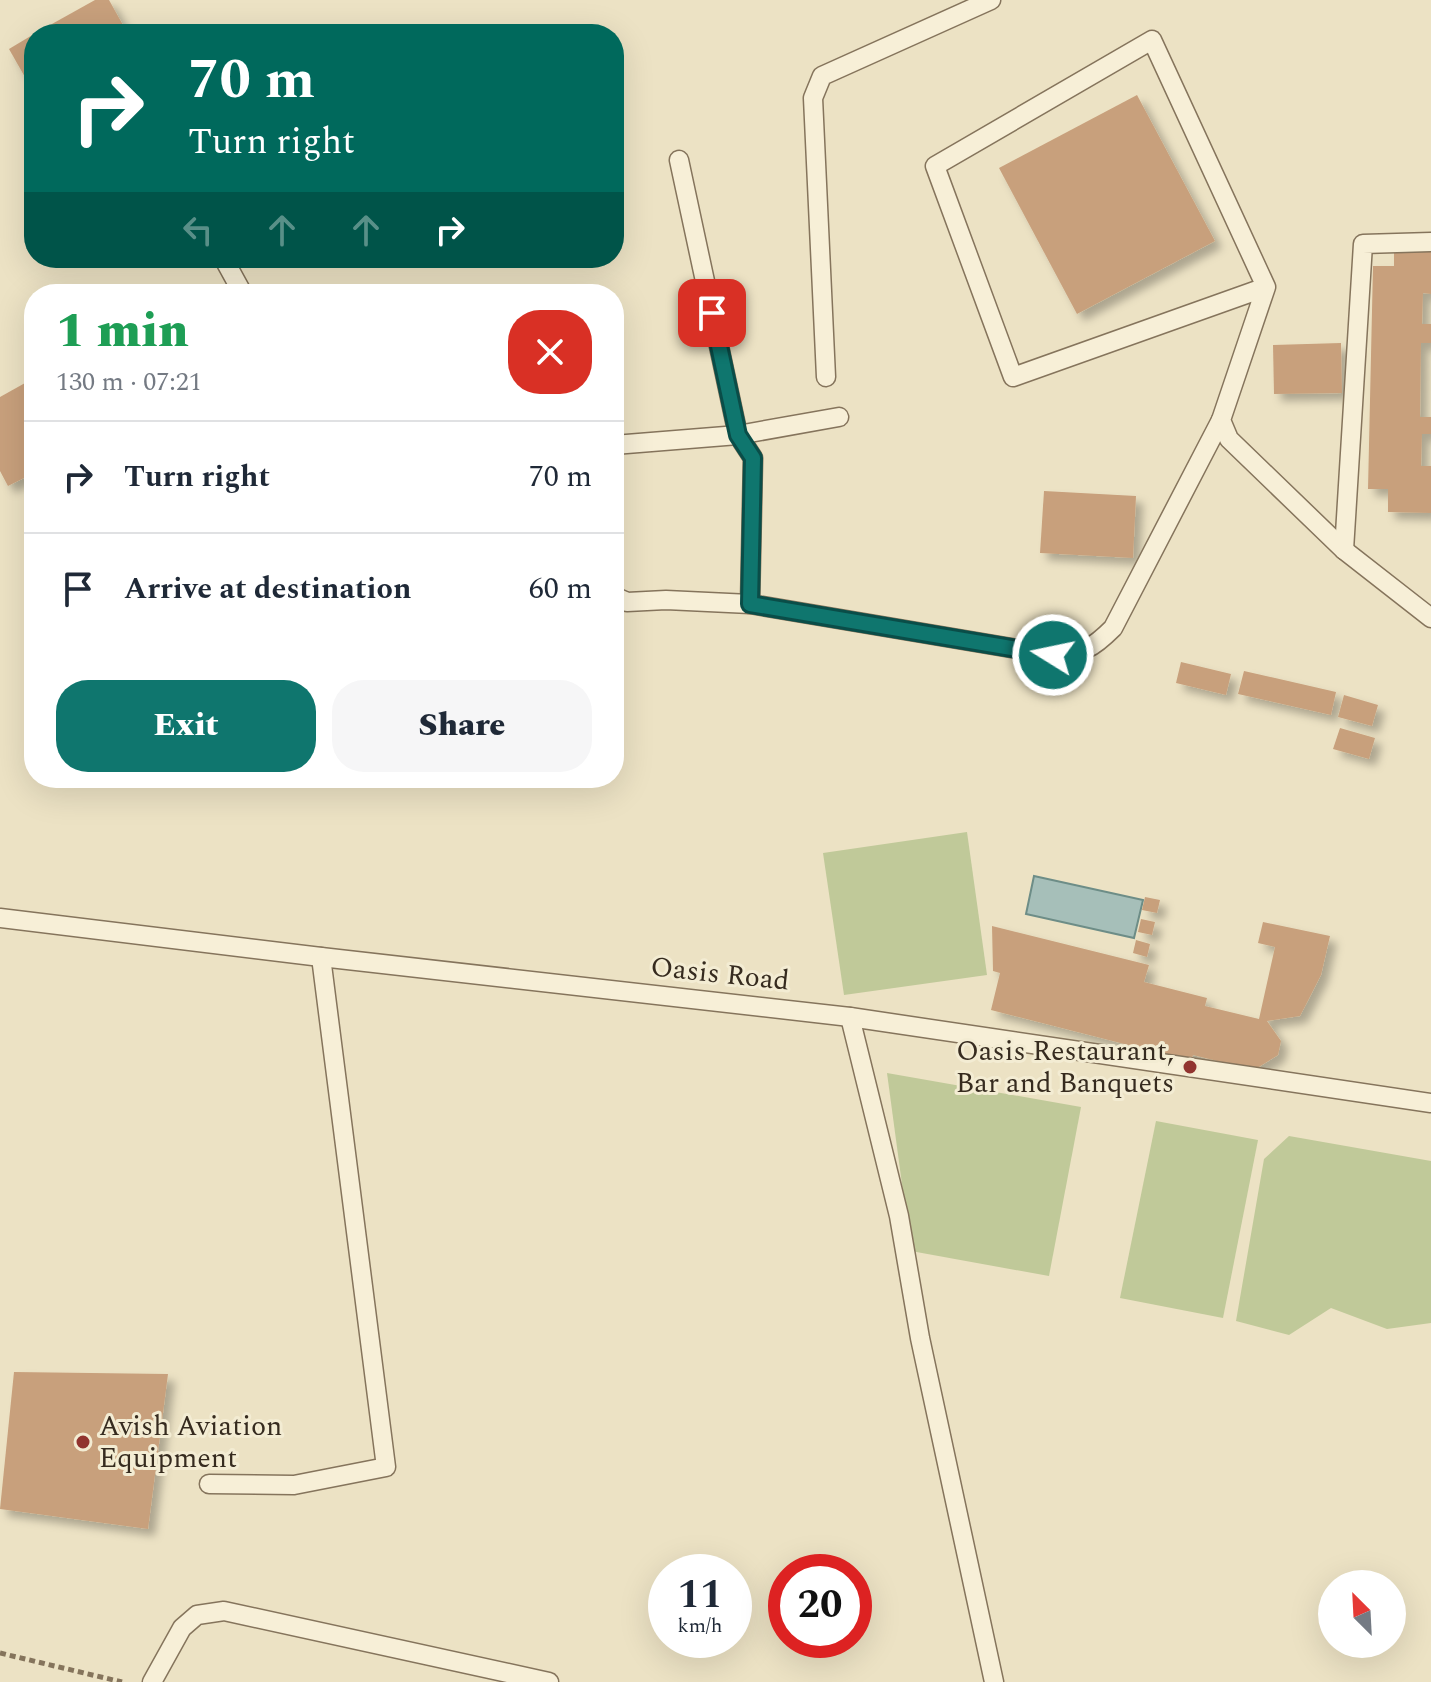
<!DOCTYPE html>
<meta charset="utf-8">
<style>
body{margin:0;font-family:Spectral,serif;background:#f6f6f7;color:#1f2937;height:100vh;display:flex;flex-direction:column;font-size:30px;white-space:nowrap}
*{box-sizing:border-box;margin:0}
p{font-size:26px;color:#747a83}
.icon{flex:none;width:44px;height:44px;fill:none;stroke:currentColor;stroke-width:2;stroke-linecap:round;stroke-linejoin:round}
.map{position:relative;flex:1;overflow:hidden}
.panel{position:absolute;left:24px;top:284px;width:600px;height:504px;display:flex;flex-direction:column;background:#fff;border-radius:32px;box-shadow:0 8px 32px #0002}
.panel>*{flex:none}
.hud{position:absolute;left:24px;top:24px;width:600px;height:244px;border-radius:32px;box-shadow:0 8px 32px #0002;background:#00695c;color:#fff;overflow:hidden}
.needle{width:52px;rotate:336deg}
.buttons{position:absolute;left:1318px;top:1570px;display:grid;gap:16px}
.buttons a{display:grid;place-items:center;width:88px;height:88px;border-radius:50%;background:#fff;box-shadow:0 8px 32px #0002;font-size:40px}
.speed{position:absolute;left:648px;top:1554px;display:flex;gap:16px;font-size:40px;font-weight:700;text-align:center}
.speed>*{display:grid;place-content:center;width:104px;height:104px;border-radius:50%;background:#fff;box-shadow:0 8px 32px #0002;line-height:1}
.speed small{font-size:20px;font-weight:400}
.speed .limit{border:12px solid #d22;background:#fff;color:#111}
.pin{position:absolute;display:grid;place-items:center;width:68px;height:68px;color:#fff;margin:-34px;border-radius:16px;box-shadow:0 4px 12px #0006}
.me{position:absolute;width:88px;margin:-44px;rotate:280deg;stroke-linejoin:round;filter:drop-shadow(0 0 6px #0008)}
.turn{display:flex;align-items:center;gap:28px;height:168px;padding:0 32px;font-size:36px}
.turn .icon{width:104px;height:104px;stroke-width:2.5}
.turn b{display:block;font-size:56px;line-height:68px}
.lanes{display:flex;align-items:center;height:76px;padding:0 32px;background:#0003;justify-content:center;gap:40px;direction:ltr}
.lanes .off{opacity:.35}
.round{display:grid;place-items:center;flex:none;width:84px;height:84px;border-radius:32px;background:#f6f6f7}
.head{display:flex;align-items:center;justify-content:space-between;height:136px;padding:0 32px}
h1{font-size:48px;font-weight:800;line-height:60px;color:#1e9e55}
.action{display:flex;gap:16px;margin-top:auto;padding:16px 32px}
.action a{flex:1;height:92px;border-radius:32px;background:#0f766e;color:#fff;font-size:32px;font-weight:800;line-height:92px;text-align:center}
.action a+a{background:#f6f6f7;color:#1f2937}
ul{padding:0;list-style:none}
li{display:flex;align-items:center;gap:24px;height:112px;padding:0 32px;border-top:2px solid #e0e1e3}
li div{flex:1}
li b{display:block;font-size:30px}
li em{font-style:normal}
.map>svg:first-child{display:block}
.green{fill:#c0c999}
.water{fill:#a6bfb9;stroke:#6d8d87;stroke-width:2}
.building{fill:#c8a07c;filter:url(#shadow)}
.lines{fill:none;stroke-linecap:round;stroke-linejoin:round}
.lane-casing{stroke:#85745c;stroke-width:21}
.path{stroke:#85745c;stroke-width:5;stroke-dasharray:6 4;stroke-linecap:butt}
.lane{stroke:#f7efd7;stroke-width:18}
.route-casing{stroke:#0a4d48;stroke-width:20}
.route{stroke:#0f766e;stroke-width:14}
.poi-dot{fill:#91342f;stroke:#f3ecd3;stroke-width:3}
.labels{text-anchor:middle;dominant-baseline:central;stroke-width:6;stroke-linejoin:round;paint-order:stroke}
.street-label{font-size:28px;fill:#362b1f;stroke:#f3ecd3}
.poi-label{font-size:28px;fill:#362b1f;stroke:#f3ecd3;text-anchor:end}
</style>
<div class="map">
<svg width="1431" height="1682" viewBox="0 0 1431 1682">
<defs>
<filter id="shadow"><feDropShadow dx="7" dy="7" stdDeviation="4" flood-color="#0004"/></filter>
</defs>
<rect width="100%" height="100%" fill="#ece2c4"/>
<!-- green -->
<g class="green">
<polygon points="967,832 987,975 844,995 823,853"/>
<polygon points="887,1073 1081,1107 1049,1276 911,1251"/>
<polygon points="1156,1121 1258,1140 1223,1318 1120,1298"/>
<polygon points="1289,1136 1431,1161 1431,1323 1387,1329 1331,1308 1289,1335 1236,1321 1264,1159"/>
</g>
<!-- water -->
<polygon class="water" points="1034,876 1143,900 1134,938 1026,914"/>
<!-- building -->
<g class="building">
<polygon points="95,0 109,0 128,34 34,34"/>
<polygon points="34,34 34,93 9,49"/>
<polygon points="1137,95 1215,241 1077,314 999,168"/>
<polygon points="1394,245 1431,246 1431,294 1423,293 1422,324 1431,324 1431,343 1421,343 1420,417 1431,417 1431,434 1422,434 1421,466 1431,466 1431,513 1388,512 1388,489 1368,489 1373,266 1394,266"/>
<polygon points="1341,343 1342,393 1274,394 1273,345"/>
<polygon points="34,378 34,473 8,486 0,471 0,397"/>
<polygon points="1044,491 1136,496 1133,558 1040,553"/>
<polygon points="1181,662 1231,674 1226,695 1176,683"/>
<polygon points="1244,671 1336,692 1331,715 1238,694"/>
<polygon points="1344,695 1378,705 1372,726 1338,717"/>
<polygon points="1340,728 1375,738 1369,759 1333,749"/>
<polygon points="1145,897 1160,900 1157,913 1142,910"/>
<polygon points="1141,919 1155,922 1152,935 1138,932"/>
<polygon points="1263,922 1330,936 1321,975 1300,1016 1267,1021 1281,1041 1278,1055 1254,1070 1193,1055 1191,1061 991,1010 1000,973 993,971 992,926 1149,965 1144,982 1207,998 1205,1006 1259,1019 1275,947 1258,943"/>
<polygon points="1136,940 1150,944 1147,957 1133,953"/>
<polygon points="14,1372 168,1374 148,1529 0,1509"/>
</g>
<g class="lines">
<defs>
<g id="lane">
<polyline points="679,160 738,435 753,458 750,604"/>
<polyline points="226,263 243,294"/>
<polyline points="1266,287 1013,377 935,166 1152,40 1266,287 1221,420 1229,439 1344,550 1431,618"/>
<polyline points="826,377 813,98 822,76 991,0"/>
<polyline points="614,445 738,435 839,417"/>
<polyline points="1344,550 1363,244 1431,242"/>
<path d="M614,596L627,602L666,600L750,604L1053,655C1084,653 1092,649 1113,628L1221,420"/>
<polyline points="0,918 321,957 850,1017 1431,1103"/>
<polyline points="850,1017 899,1216 920,1338 994,1682"/>
<polyline points="209,1484 294,1485 386,1467 321,957"/>
<polyline points="152,1682 182,1628 197,1615 224,1611 549,1682"/>
</g>
</defs>
<!-- lane casing -->
<use href="#lane" class="lane-casing"/>
<!-- path -->
<polyline class="path" points="0,1653 122,1682"/>
<!-- lane -->
<use href="#lane" class="lane"/>
</g>
<g class="lines">
<defs>
<polyline id="route" points="712,313 738,435 753,458 750,604 1053,655"/>
</defs>
<!-- route casing -->
<use href="#route" class="route-casing"/>
<!-- route -->
<use href="#route" class="route"/>
</g>
<!-- markers -->
<g class="poi-dot">
<circle cx="1190" cy="1067" r="8"/>
<circle cx="83" cy="1442" r="8"/>
</g>
<g class="labels">
<!-- street labels -->
<g class="street-label">
<text transform="translate(720 974) rotate(6)">Oasis Road</text>
</g>
<!-- poi labels -->
<g class="poi-label">
<text x="1174" y="1051">Oasis Restaurant,<tspan x="1174" dy="32">Bar and Banquets</tspan></text>
<text x="99" y="1426" text-anchor="start">Avish Aviation<tspan x="99" dy="32">Equipment</tspan></text>
</g>
</g>
</svg>
<div class="buttons">
<a><svg class="needle" viewBox="-14 -14 28 28"><path d="M0-13l5 13h-10z" fill="#e53935"/><path d="M0 13l5-13h-10z" fill="#747a83"/></svg></a>
</div>
<div class="speed"><div>11<small>km/h</small></div><div class="limit">20</div></div>
<div class="pin" style="left:712px;top:313px;background:#d93025"><svg class="icon" aria-label="arrive" viewBox="0 0 24 24"><path d="M6 21V4h12l-3 4 3 4H6"/></svg></div>
<svg class="me" style="left:1053px;top:655px" viewBox="-20 -20 40 40"><circle r="17" fill="#0f766e" stroke="#fff" stroke-width="3"/><path d="M0-11L8 9 0 5-8 9z" fill="#fff"/></svg>
<div class="hud">
<div class="turn"><svg class="icon" aria-label="right" viewBox="0 0 24 24"><path d="M7 20v-9h11M14 6l5 5-5 5"/></svg><div><b>70 m</b>Turn right</div></div>
<div class="lanes"><svg class="icon off" aria-label="left" viewBox="0 0 24 24"><path d="M17 20v-9H6M10 6l-5 5 5 5"/></svg><svg class="icon off" aria-label="ahead" viewBox="0 0 24 24"><path d="M12 20V5M6 11l6-6 6 6"/></svg><svg class="icon off" aria-label="ahead" viewBox="0 0 24 24"><path d="M12 20V5M6 11l6-6 6 6"/></svg><svg class="icon" aria-label="right" viewBox="0 0 24 24"><path d="M7 20v-9h11M14 6l5 5-5 5"/></svg></div>
</div>
<section class="panel">
<div class="head"><div><h1>1 min</h1><p>130 m · 07:21</p></div><a class="round" style="background:#d93025;color:#fff"><svg class="icon" aria-label="close" viewBox="0 0 24 24"><path d="M6 6l12 12M18 6L6 18"/></svg></a></div>
<ul>
<li><svg class="icon" aria-label="right" viewBox="0 0 24 24"><path d="M7 20v-9h11M14 6l5 5-5 5"/></svg><div><b>Turn right</b></div><em>70 m</em></li>
<li><svg class="icon" aria-label="arrive" viewBox="0 0 24 24"><path d="M6 21V4h12l-3 4 3 4H6"/></svg><div><b>Arrive at destination</b></div><em>60 m</em></li>
</ul>
<div class="action"><a>Exit</a><a>Share</a></div>
</section>
</div>
